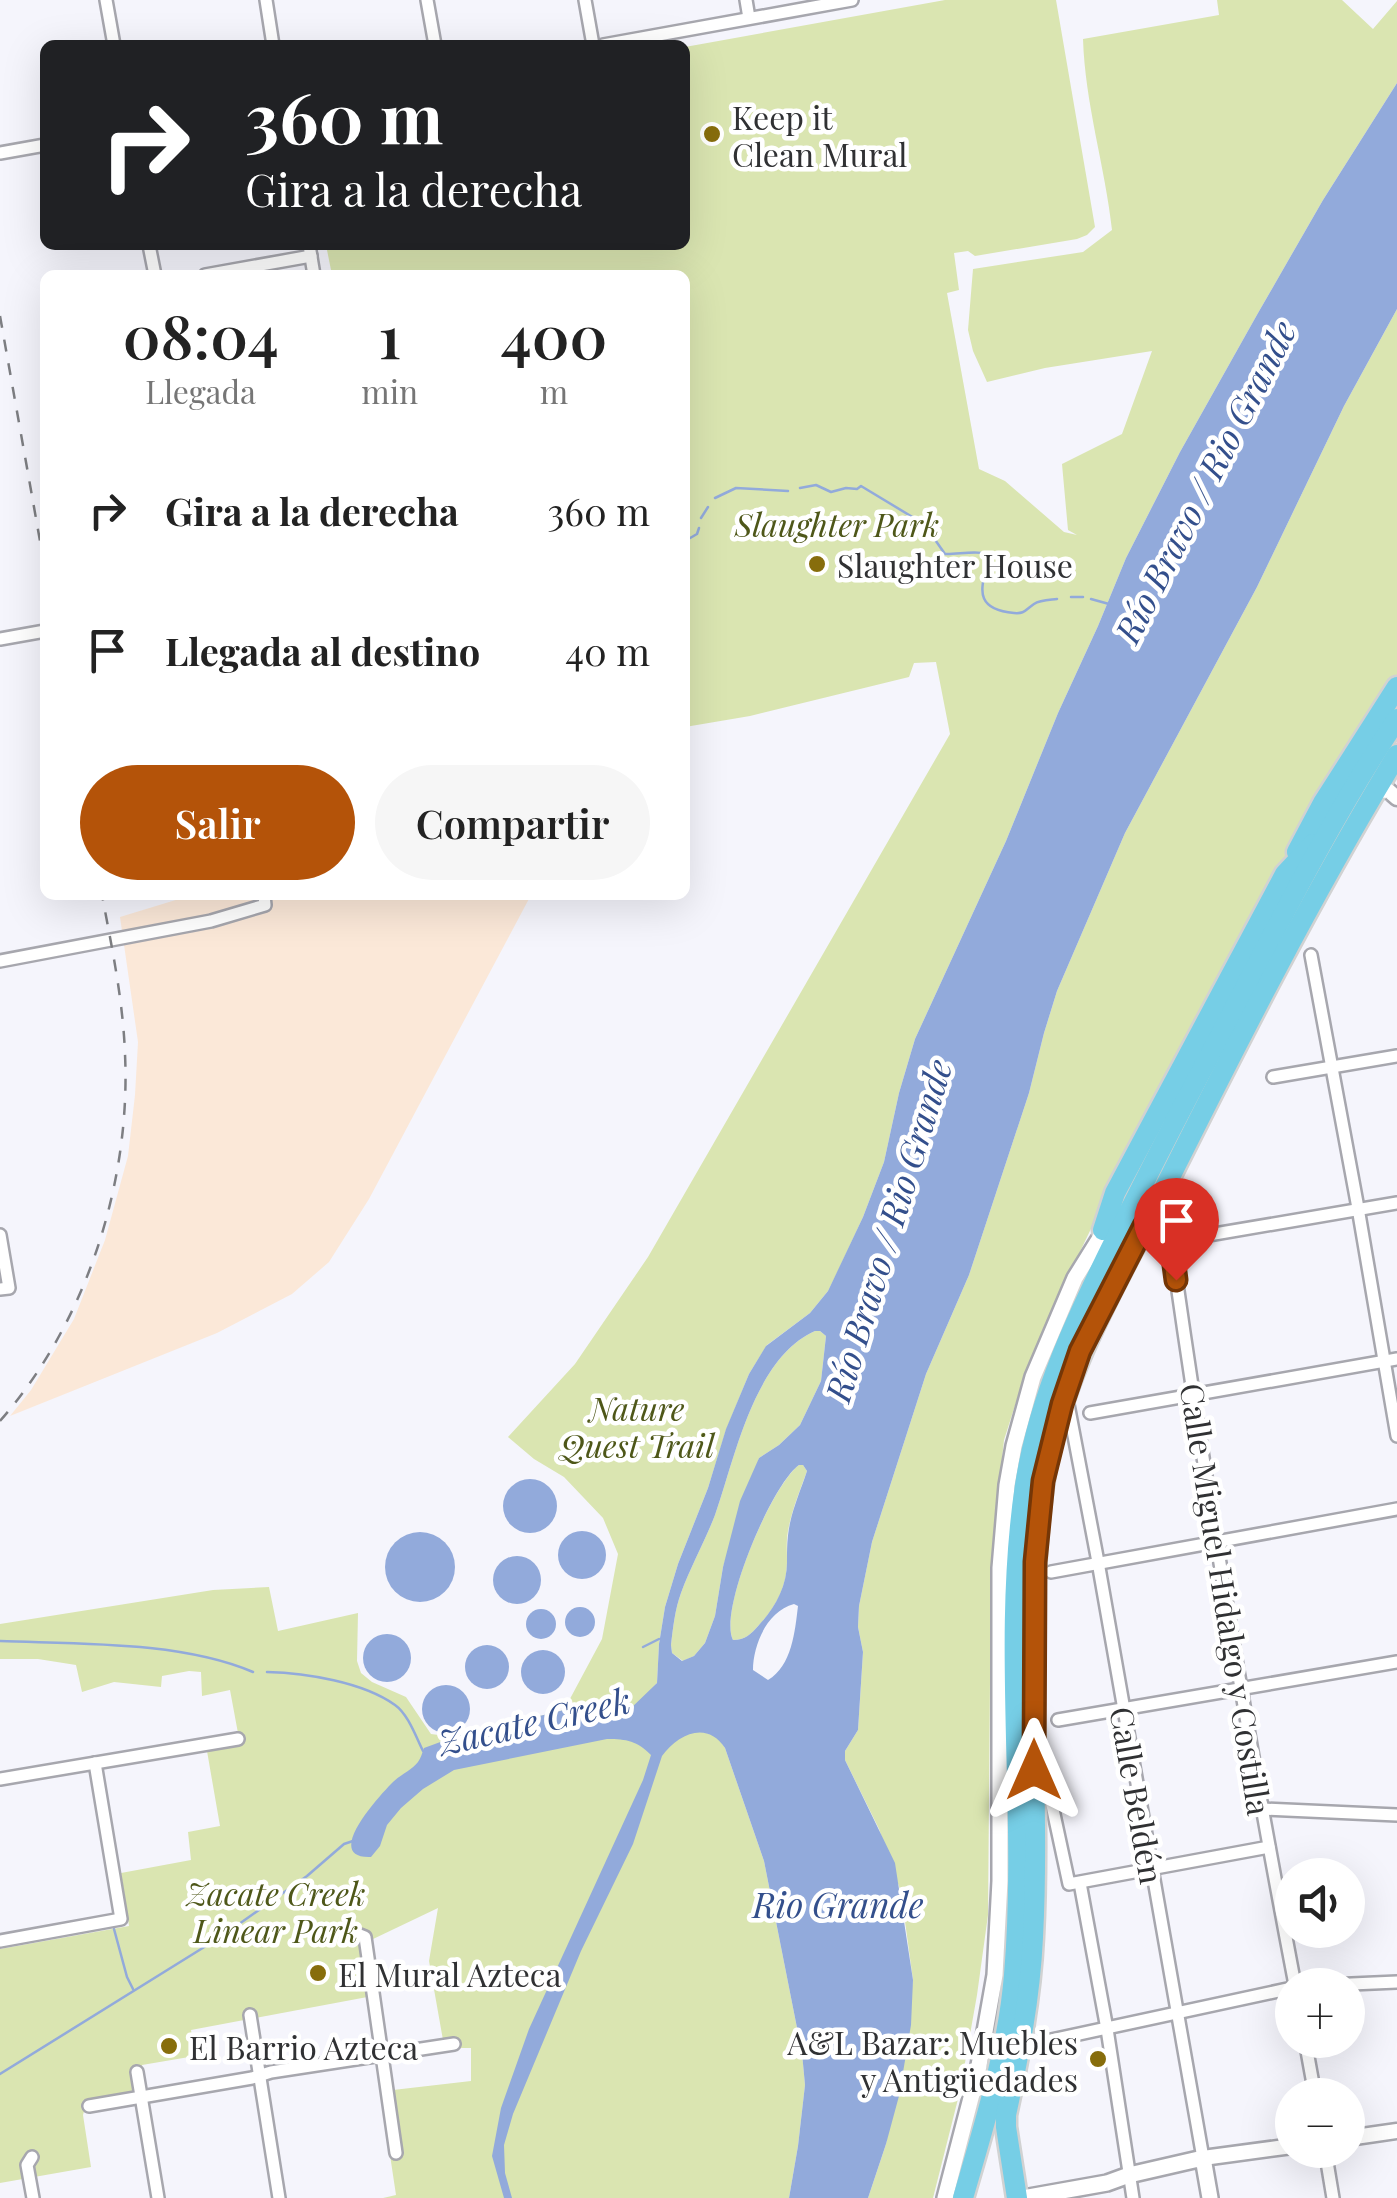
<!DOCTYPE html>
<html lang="es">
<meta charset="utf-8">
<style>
body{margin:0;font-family:"Playfair Display",serif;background:#f6f6f6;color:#222;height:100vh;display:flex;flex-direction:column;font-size:38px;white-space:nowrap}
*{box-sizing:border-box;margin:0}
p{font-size:32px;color:#767676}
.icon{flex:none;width:55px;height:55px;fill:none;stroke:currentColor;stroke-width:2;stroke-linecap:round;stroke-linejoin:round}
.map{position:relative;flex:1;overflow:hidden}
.drawer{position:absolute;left:40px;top:270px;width:650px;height:630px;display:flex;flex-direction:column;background:#fff;border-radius:15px;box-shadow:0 10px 40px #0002}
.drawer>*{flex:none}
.guide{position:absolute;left:40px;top:40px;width:650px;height:210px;border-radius:15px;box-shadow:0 10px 40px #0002;background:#202124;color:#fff;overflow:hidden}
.controls{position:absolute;left:1275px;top:1858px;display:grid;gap:20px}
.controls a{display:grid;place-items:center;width:90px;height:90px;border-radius:50%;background:#fff;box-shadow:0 10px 40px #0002;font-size:50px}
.pin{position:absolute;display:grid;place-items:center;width:85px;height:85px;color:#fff;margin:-102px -42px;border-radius:50% 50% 50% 0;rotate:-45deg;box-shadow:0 0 10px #0007}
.pin .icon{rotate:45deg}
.me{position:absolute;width:110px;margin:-55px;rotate:0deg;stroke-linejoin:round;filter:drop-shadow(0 0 8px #0008)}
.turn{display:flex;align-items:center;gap:35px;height:210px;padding:0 40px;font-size:45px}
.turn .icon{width:130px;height:130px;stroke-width:2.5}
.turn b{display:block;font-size:70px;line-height:85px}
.eta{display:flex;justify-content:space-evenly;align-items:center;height:170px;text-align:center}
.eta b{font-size:60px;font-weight:600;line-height:70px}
.action{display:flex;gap:20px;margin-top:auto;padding:20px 40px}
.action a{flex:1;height:115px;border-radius:60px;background:#b45309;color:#fff;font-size:40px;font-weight:600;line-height:115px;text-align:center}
.action a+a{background:#f6f6f6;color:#222}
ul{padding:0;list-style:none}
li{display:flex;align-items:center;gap:30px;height:140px;padding:0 40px}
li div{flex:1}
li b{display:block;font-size:38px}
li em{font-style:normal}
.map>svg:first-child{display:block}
.commercial{fill:#fbe8d8}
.green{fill:#dae5b1}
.water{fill:#92aadb;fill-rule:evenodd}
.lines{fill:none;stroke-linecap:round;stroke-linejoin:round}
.stream{stroke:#92aadb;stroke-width:2.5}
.minor-casing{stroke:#a7a7ae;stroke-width:16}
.tertiary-casing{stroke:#a7a7ae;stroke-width:19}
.secondary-casing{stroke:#a7a7ae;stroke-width:20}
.trunk-casing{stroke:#d1d2d2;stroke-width:25}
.minor{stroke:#fff;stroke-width:11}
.tertiary{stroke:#fff;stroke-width:14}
.secondary{stroke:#fff;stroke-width:15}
.trunk{stroke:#76cee6;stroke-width:20}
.rail{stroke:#7d7e82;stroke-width:2.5;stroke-dasharray:12 12;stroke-linecap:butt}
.route-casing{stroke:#753606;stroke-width:25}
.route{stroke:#b45309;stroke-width:18}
.poi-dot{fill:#876d0c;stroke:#fff;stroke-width:4}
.labels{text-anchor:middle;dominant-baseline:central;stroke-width:9;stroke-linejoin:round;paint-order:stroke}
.poi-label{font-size:32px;fill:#303133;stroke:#fff;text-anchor:start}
.park-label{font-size:32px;font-style:italic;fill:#4e5719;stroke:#fff}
.street-label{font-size:32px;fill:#303133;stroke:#fff}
.water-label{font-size:35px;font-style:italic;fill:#334f8c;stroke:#fff}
</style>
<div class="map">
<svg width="1397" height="2198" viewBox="0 0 1397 2198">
<rect width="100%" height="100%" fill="#f5f5fc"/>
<!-- commercial -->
<polygon class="commercial" points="192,895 531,895 369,1199 329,1262 292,1294 217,1333 10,1416 31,1390 74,1319 105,1240 128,1156 135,1095 138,1042 120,917"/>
<!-- green -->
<g class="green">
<path d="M945,0H1056L1095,227L1087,235L1077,239L975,256L968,251L954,253L959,290L947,293L979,469L1005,481L1064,532L1077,535L1068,530L1062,464L1122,434L1152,351L1045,368L987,382L973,351L968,330L973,269L1083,252L1112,230C1105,166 1085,104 1083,39L1219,15L1217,0H1342L1373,29L1397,1V83L1323,200L1258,313L1180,452L1126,558L1098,626L1058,713L1006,841L915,1039L899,1093L884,1162L863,1217L836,1275L828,1291L810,1313L767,1345L749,1374L726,1430L708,1488L678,1564L665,1607L659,1644L657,1683L631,1711L717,1736L725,1748L764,1861L802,2053L805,2085L798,2146L789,2198H383L396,2195L390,2155L400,2154L393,2090L471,2081V2048H458L456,2038L443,2040L429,1961L438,1908L371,1940L378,1995L191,2030L195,2056L142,2065L143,2071L133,2073L137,2094L86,2104L83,2115L91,2167L0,2183V1949L129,1926L121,1873L191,1860L188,1832L220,1826L207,1751L240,1744L230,1690L202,1696L201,1672L189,1671L162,1676L161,1687L114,1682L82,1692L76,1665L38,1659H0V1624L213,1590L269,1587L278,1631L358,1613L357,1661L361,1673L372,1682L406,1697L431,1734L454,1737L564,1710L602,1639L618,1554L603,1518L564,1477L534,1459L508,1437L575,1364L648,1257L950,734L936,662L914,663L909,677L750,716L685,727V275H332L326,245H685V47Z"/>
<polygon points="1397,309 1397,678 1135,1137 1053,1308 1025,1374 1004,1440 991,1565 988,1915 977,1995 960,2091 933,2198 868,2198 886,2144 913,1980 901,1892 879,1829 845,1760 845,1751 858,1730 863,1652 858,1627 859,1606 872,1542 926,1374 969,1275 1029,1093 1044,1033 1057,991 1125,833 1257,587 1344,406"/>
<path d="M815,1331H820L826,1336L821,1381L800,1425L779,1445L759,1458L723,1567L715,1616L705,1643L694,1656L683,1661L672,1653L671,1645C673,1628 675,1609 681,1593C691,1566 705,1541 715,1515C735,1458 754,1358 815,1331Z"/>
<path d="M799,1465H803L807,1471C800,1491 792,1509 788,1531C786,1542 787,1552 787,1562C787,1587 775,1608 759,1625C751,1634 745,1640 733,1640C718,1610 772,1485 799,1465Z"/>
</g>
<!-- water -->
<g class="water">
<path d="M1397,83V309L1344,406L1257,587L1125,833L1057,991L1044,1033L1029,1093L969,1275L926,1374L872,1542L859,1606L858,1627L863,1652L858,1730L845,1751V1760L895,1863L913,1980L911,2025L899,2096L886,2144L868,2198H789L798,2146L805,2085L802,2053L764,1861L725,1748C707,1720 678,1734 662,1756L633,1844L581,1951L513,2114L504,2145L505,2173L512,2198H504L492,2156L501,2108L529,2029L643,1780L651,1755C637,1741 627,1739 607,1739L454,1770L423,1789L401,1808L387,1825L380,1846L371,1857C321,1859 380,1795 393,1782C400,1775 412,1770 418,1762C421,1758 422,1753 424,1748L454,1737L564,1710H629L657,1683L659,1644L665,1607L678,1564L708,1488L726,1429L749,1374L766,1346L810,1313L828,1291L863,1217L884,1162L899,1093L915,1039L1006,841L1058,713L1098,626L1126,558L1180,452L1258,313L1323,200ZM815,1331H820L826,1336L821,1381L800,1425L779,1445L759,1458L740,1501L723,1567L715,1616L705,1643L694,1656L682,1661L672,1653L671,1645C673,1628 675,1609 681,1593C691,1566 705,1541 715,1515C735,1458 754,1358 815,1331ZM799,1465H803L807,1471C801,1489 794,1505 790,1523C787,1537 787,1549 787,1562C787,1586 775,1608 759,1625C751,1634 745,1640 733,1640C718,1611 772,1484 799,1465ZM794,1604L798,1606C795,1631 792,1666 768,1680L753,1670C753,1645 767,1611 794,1604Z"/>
<circle cx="530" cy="1506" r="27"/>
<circle cx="582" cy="1555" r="24"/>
<circle cx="420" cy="1567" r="35"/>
<circle cx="517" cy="1580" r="24"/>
<circle cx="580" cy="1622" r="15"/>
<circle cx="541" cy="1624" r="15"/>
<circle cx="387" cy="1658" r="24"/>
<circle cx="487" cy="1667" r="22"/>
<circle cx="543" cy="1672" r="22"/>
<circle cx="446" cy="1709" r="24"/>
</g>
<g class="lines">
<!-- stream -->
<g class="stream">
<path d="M800,488L816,485L831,492L846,488L857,489L861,486L924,524L945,554C953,555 980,550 984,554C996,567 958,608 1014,613C1025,614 1025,610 1034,604C1040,600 1049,600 1057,599"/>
<polyline points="715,498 736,488 788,491"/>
<polyline points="701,518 708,507"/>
<polyline points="685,541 697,534 699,528"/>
<polyline points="1071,597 1083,597"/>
<polyline points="1091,599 1109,604"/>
<path d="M0,1641C78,1644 181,1641 253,1672"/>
<polyline points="643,1647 659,1639"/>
<path d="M267,1672C306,1673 363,1682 395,1705C408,1714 416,1737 423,1751"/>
<polyline points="114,1929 127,1977 133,1989"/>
<polyline points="0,2074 222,1936 307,1876 344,1844 353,1841"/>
</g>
<defs>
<g id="minor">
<polyline points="106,0 114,45"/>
<polyline points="266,0 273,45"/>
<polyline points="427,0 435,45"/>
<polyline points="585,0 593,45"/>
<polyline points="746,0 749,18"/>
<polyline points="603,45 852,0"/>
<polyline points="0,153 45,145"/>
<polyline points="149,245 155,275"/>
<polyline points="309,245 314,275"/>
<polyline points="205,275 311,256"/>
<polyline points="0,639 45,631"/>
<polyline points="1311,955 1358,1208 1397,1436"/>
<polyline points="0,961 211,921 265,905 264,895"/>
<polyline points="1273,1077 1397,1056"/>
<path d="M1144,1226L1171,1242C1206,1491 1248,1739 1295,1985"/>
<polyline points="0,1235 9,1288 0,1289"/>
<polyline points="1191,1238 1397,1203"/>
<polyline points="1067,1399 1098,1562 1203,2158"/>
<polyline points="1090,1413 1397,1359"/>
<polyline points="1051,1572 1397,1509"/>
<polyline points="1058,1720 1397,1662"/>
<polyline points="1034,1770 1046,1777 1069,1884 1269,1847"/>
<polyline points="0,1779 238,1739"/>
<polyline points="1262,1809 1397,1815"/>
<polyline points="1080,1883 1107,2029 1133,2198"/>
<polyline points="360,1935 365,1937 396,2153"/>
<polyline points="0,1941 121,1919 95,1763"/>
<polyline points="1329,1985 1397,1982"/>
<polyline points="250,2015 279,2198"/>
<polyline points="1305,2040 1315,2095"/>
<polyline points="1042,2042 1292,1988"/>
<polyline points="137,2072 158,2198"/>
<polyline points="89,2106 252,2078 271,2072 454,2044"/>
<polyline points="1325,2150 1333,2198"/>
<polyline points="32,2157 27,2165 33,2198"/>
</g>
<g id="tertiary">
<polyline points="1376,790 1389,791 1397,798"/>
<polyline points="1348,2138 1397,2131"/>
<polyline points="1203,2158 1292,2146"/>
</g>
<g id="secondary">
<polyline points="945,2198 978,2071 995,1975 1000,1881 1000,1568 1007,1485 1014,1446 1033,1377 1075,1278 1108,1225"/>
<polyline points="1023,2198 1107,2183 1129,2175 1203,2158 1210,2198"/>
</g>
<g id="trunk">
<polyline points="1297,852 1323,803 1397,687"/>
<polyline points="1103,1230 1115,1193 1285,874 1313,844"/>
<path d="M963,2198C984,2125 1008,2050 1014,1975C1028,1812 1001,1647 1025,1485C1039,1395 1078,1314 1118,1234C1149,1172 1180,1111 1212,1051C1271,939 1327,824 1397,719"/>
<path d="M1017,2198L1006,2127V2115C1019,2054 1030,2000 1033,1937C1041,1786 1022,1634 1043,1485C1059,1374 1116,1284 1165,1187C1238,1041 1312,895 1397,755"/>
</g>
</defs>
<!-- minor casing -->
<use href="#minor" class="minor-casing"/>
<!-- tertiary casing -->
<use href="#tertiary" class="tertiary-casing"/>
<!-- secondary casing -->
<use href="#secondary" class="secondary-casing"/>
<!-- trunk casing -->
<use href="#trunk" class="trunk-casing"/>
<!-- minor -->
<use href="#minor" class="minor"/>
<!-- tertiary -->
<use href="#tertiary" class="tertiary"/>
<!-- secondary -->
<use href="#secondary" class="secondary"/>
<!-- trunk -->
<use href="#trunk" class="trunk"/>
<!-- rail -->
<g class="rail">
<polyline points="0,316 45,569"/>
<path d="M0,1421C86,1323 131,1183 125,1054C123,1000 112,948 102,895"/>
</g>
</g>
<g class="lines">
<defs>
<polyline id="route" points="1034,1770 1035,1562 1043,1481 1062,1404 1080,1351 1144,1226 1171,1242 1176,1280"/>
</defs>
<!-- route casing -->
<use href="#route" class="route-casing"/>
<!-- route -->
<use href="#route" class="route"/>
</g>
<!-- markers -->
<g class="poi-dot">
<circle cx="712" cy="134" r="10"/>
<circle cx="817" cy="564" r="10"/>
<circle cx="318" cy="1973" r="10"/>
<circle cx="169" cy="2046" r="10"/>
<circle cx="1098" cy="2059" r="10"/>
</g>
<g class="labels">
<!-- poi labels -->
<g class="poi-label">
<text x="732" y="116">Keep it<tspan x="732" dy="37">Clean Mural</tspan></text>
<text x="837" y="564">Slaughter House</text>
<text x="338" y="1973">El Mural Azteca</text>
<text x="1078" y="2041" text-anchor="end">A&amp;L Bazar: Muebles<tspan x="1078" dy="37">y Antigüedades</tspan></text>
<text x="189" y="2046">El Barrio Azteca</text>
</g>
<!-- park labels -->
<g class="park-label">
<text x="837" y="523">Slaughter Park</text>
<text x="637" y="1407">Nature<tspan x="637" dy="37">Quest Trail</tspan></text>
<text x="276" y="1892">Zacate Creek<tspan x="276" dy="37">Linear Park</tspan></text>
</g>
<!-- street labels -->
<g class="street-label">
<text transform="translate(1227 1599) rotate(81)">Calle Miguel Hidalgo y Costilla</text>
<text transform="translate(1138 1795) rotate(80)">Calle Beldén</text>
</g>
<!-- water labels -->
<g class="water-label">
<text transform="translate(1204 481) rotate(-63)">Río Bravo / Rio Grande</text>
<text transform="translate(887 1230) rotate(-73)">Río Bravo / Rio Grande</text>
<text transform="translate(534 1720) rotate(-13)">Zacate Creek</text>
<text x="838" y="1903">Rio Grande</text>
</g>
</g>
</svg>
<div class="controls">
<a><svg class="icon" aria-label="sound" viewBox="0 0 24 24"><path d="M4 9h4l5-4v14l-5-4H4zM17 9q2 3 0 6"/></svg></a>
<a>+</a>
<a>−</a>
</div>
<div class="pin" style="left:1176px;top:1280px;background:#d93025"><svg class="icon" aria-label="arrive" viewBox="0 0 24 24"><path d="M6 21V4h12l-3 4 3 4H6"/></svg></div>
<svg class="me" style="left:1034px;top:1770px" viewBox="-20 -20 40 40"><path d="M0-17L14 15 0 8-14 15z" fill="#b45309" stroke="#fff" stroke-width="4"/></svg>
<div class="guide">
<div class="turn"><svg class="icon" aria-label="right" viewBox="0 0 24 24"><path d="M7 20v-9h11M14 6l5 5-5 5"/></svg><div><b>360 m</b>Gira a la derecha</div></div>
</div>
<section class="drawer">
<div class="eta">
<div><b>08:04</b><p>Llegada</p></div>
<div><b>1</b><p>min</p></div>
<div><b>400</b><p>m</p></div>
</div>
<ul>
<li><svg class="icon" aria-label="right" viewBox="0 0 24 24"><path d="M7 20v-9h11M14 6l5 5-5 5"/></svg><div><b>Gira a la derecha</b></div><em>360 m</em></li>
<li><svg class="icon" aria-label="arrive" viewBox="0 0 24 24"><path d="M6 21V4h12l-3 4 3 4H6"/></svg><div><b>Llegada al destino</b></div><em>40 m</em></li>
</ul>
<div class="action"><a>Salir</a><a>Compartir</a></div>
</section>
</div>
